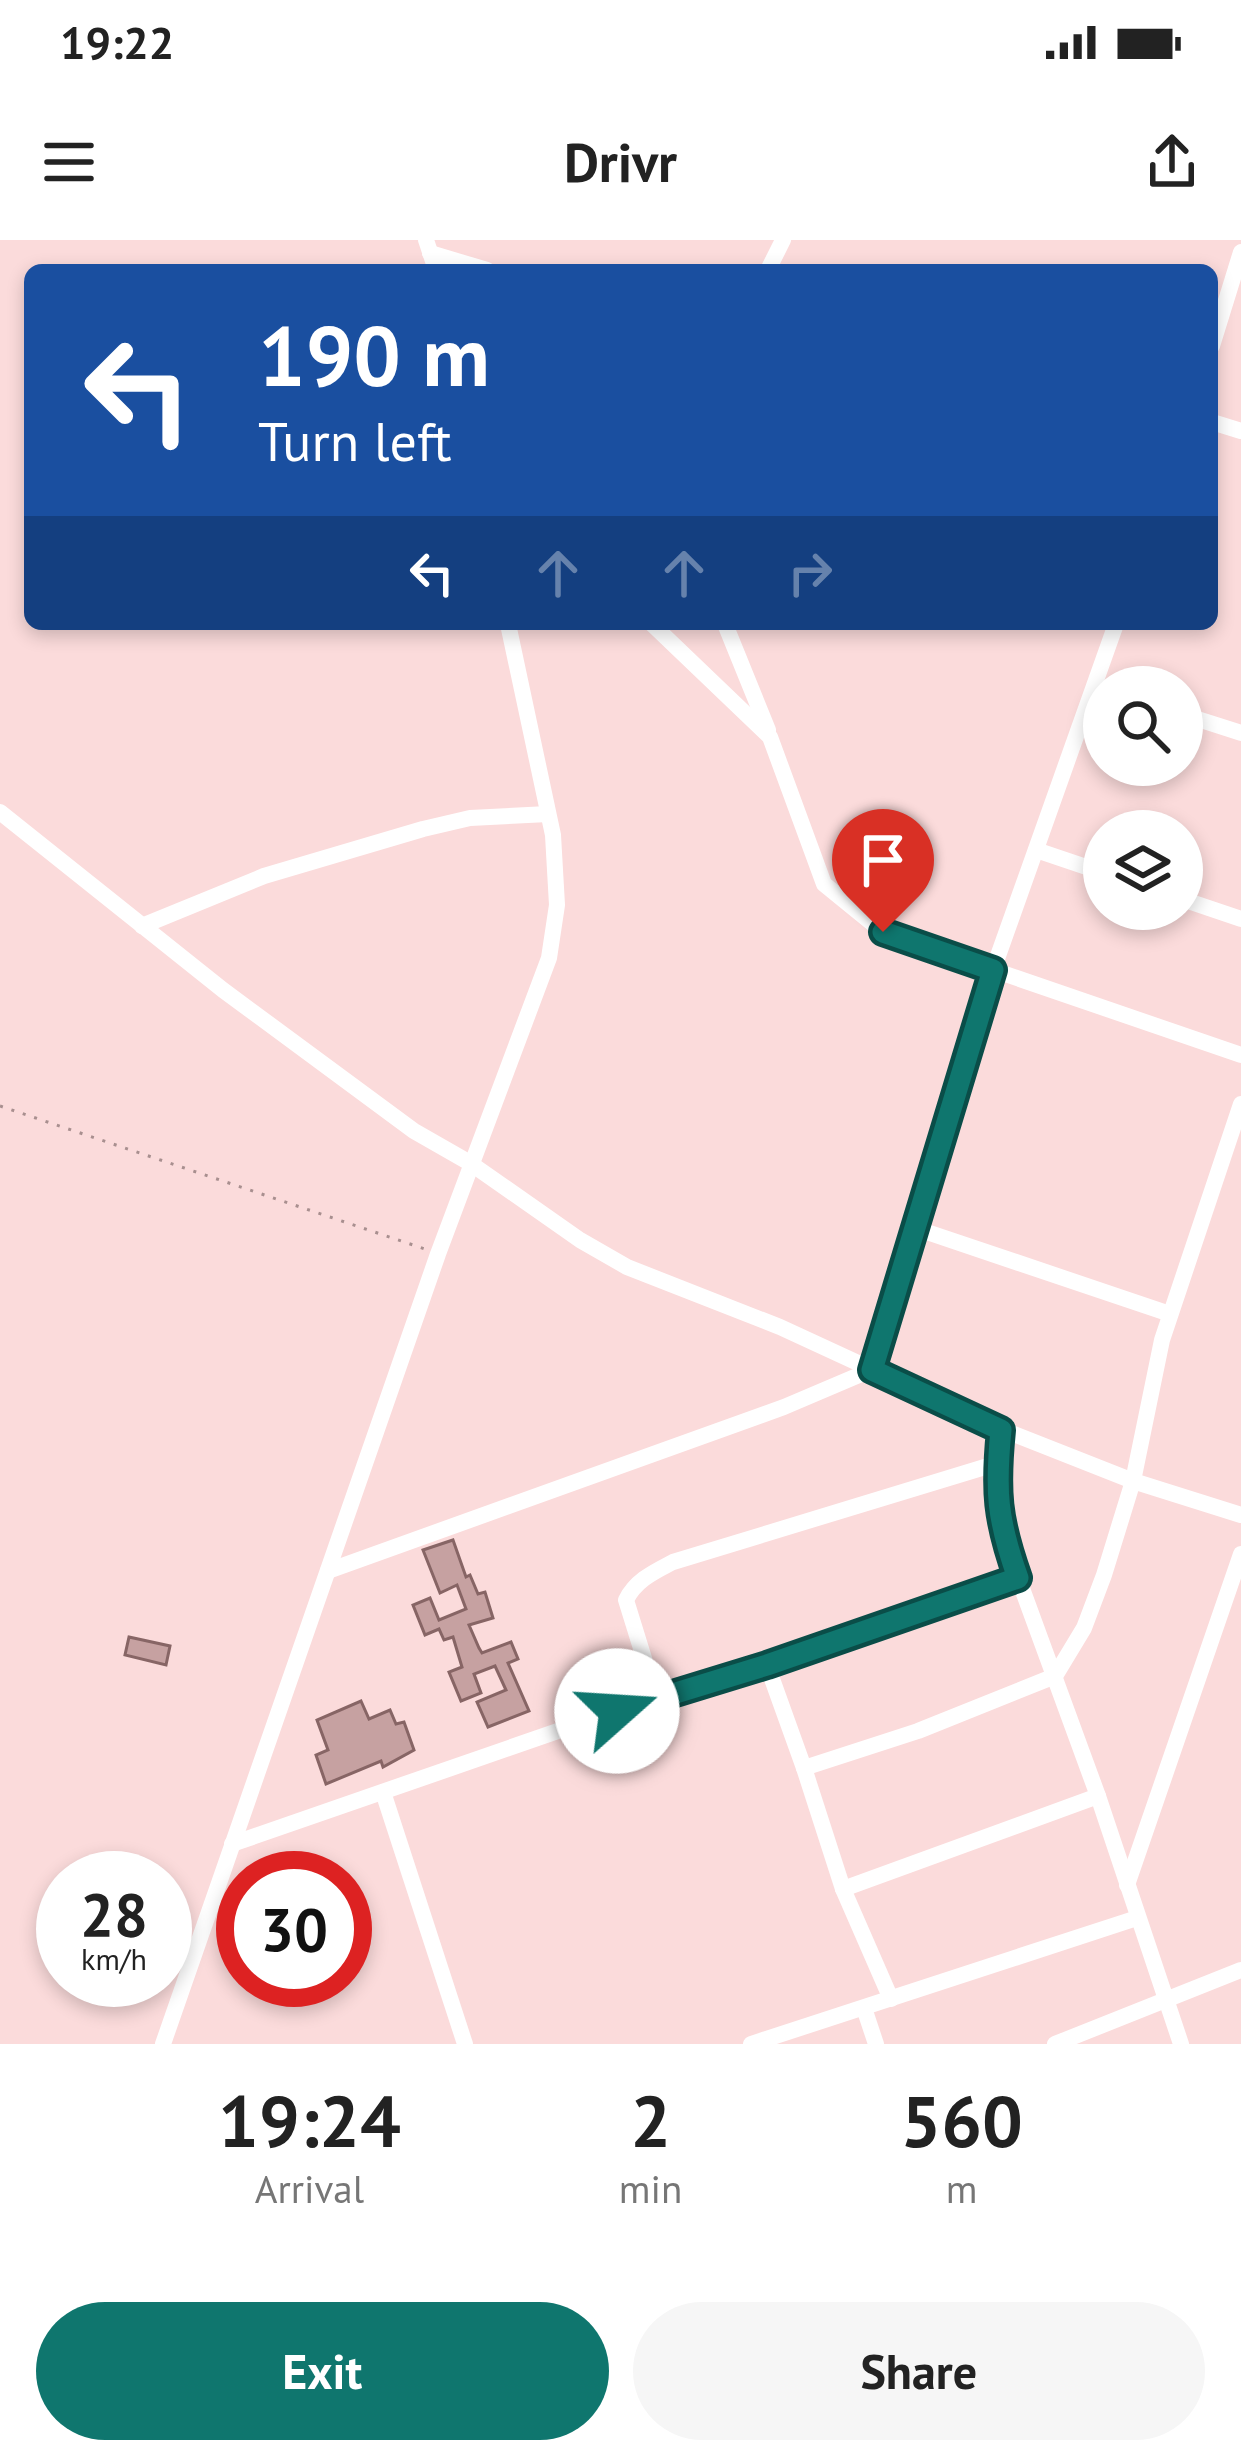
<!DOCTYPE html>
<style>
body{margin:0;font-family:"PT Sans",sans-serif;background:#f6f6f6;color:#222;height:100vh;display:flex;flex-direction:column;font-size:45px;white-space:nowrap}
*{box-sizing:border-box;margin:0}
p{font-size:39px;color:#767676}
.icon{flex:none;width:66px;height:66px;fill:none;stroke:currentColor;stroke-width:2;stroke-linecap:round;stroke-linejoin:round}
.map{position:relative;height:1804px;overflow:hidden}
.side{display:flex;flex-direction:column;background:#fff;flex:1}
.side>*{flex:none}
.banner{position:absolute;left:24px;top:24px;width:1194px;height:366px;border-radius:18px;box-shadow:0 6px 18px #0003;background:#1a4fa0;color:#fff;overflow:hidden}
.buttons{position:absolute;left:1083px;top:426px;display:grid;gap:24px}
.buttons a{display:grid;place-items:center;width:120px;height:120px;border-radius:50%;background:#fff;box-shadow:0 6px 18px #0003;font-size:60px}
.speed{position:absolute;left:36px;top:1611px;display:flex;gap:24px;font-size:60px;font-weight:700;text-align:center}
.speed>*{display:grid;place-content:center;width:156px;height:156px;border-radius:50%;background:#fff;box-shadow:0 6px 18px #0003;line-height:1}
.speed small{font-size:30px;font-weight:400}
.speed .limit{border:18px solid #d22;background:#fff;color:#111}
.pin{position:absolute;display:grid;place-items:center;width:102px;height:102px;color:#fff;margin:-123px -51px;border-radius:50% 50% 50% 0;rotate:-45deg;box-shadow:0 0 12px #0007}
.pin .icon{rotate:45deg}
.me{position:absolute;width:132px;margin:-66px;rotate:71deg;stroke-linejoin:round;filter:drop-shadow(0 0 9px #0008)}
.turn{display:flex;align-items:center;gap:42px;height:252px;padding:0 36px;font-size:54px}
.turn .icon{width:156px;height:156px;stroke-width:2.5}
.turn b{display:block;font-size:84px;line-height:102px}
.lanes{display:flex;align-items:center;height:114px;padding:0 36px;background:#0003;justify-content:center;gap:60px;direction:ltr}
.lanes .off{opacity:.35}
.eta{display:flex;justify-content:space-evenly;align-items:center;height:204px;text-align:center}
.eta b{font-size:72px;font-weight:700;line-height:84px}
.primary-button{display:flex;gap:24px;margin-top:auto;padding:24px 36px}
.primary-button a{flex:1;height:138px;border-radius:72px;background:#0f766e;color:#fff;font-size:48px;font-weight:700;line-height:138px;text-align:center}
.primary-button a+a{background:#f6f6f6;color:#222}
.status{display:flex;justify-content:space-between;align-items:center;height:84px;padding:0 60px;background:#fff;direction:ltr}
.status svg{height:33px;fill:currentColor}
header{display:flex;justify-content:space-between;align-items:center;height:156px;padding:0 36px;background:#fff;font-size:54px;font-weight:700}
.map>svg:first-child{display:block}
.building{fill:#c6a1a1;stroke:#876565;stroke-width:3}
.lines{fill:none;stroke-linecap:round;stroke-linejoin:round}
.path{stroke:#a88f8f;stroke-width:3;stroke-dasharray:3 9;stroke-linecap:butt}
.minor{stroke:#fff;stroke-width:16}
.route-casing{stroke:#0a4d48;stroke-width:30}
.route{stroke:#0f766e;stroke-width:21}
</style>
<div class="status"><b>19:22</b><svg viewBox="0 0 49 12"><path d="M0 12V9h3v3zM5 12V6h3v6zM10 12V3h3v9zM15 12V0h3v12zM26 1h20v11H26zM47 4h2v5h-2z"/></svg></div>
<header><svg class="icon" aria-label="menu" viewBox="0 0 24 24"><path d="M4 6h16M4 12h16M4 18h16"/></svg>Drivr<svg class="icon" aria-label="share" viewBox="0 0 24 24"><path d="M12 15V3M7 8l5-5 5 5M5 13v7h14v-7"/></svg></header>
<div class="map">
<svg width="1241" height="1804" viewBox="0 0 1241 1804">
<rect width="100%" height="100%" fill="#fbdbdb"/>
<!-- building -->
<g class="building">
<polygon points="453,1300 466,1337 470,1335 478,1354 485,1352 493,1378 469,1385 479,1408 482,1413 511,1402 518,1419 508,1423 529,1471 488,1487 477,1462 506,1450 495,1426 474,1434 481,1453 461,1461 449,1432 462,1427 453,1397 444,1400 439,1389 425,1395 413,1365 430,1358 439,1380 466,1369 457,1345 440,1353 423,1310"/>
<polygon points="129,1397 170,1406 166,1425 125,1415"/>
<polygon points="361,1461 369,1479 390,1470 396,1484 404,1482 414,1510 383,1527 381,1521 326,1544 316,1515 328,1510 317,1480"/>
</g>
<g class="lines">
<!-- path -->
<polyline class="path" points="0,866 425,1009"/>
<!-- minor -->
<g class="minor">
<polyline points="426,0 436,30"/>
<polyline points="430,13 487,30"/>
<polyline points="768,30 783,0"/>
<polyline points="1212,106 1241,12"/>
<polyline points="1212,182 1241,191"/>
<polyline points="652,384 770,497 824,644 883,692 1241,815"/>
<polyline points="725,384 768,490"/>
<polyline points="1182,474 1241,493"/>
<polyline points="0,572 223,750 414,891 470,923 580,1000 627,1027 780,1087 1001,1189 1133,1241 1241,1275"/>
<polyline points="1036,610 1104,633"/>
<polyline points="1182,659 1241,679"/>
<polyline points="142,686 264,636 423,589 470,578 548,574"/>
<polyline points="915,988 1170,1074"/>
<polyline points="1001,1189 996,1246 1001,1291 1098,1556 1181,1804"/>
<polyline points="328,1331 784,1167 871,1130 993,730 1116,384"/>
<polyline points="767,1425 804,1528 918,1491 1055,1436 1084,1388 1104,1335 1133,1241 1162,1100 1241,864"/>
<path d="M656,1457L626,1360C636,1340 654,1332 673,1322L998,1223"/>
<polyline points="804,1528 843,1649 891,1759"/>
<polyline points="383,1552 465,1804"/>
<polyline points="232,1604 656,1457 767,1425 1018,1338"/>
<polyline points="1127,1645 1241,1314"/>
<polyline points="843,1649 1098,1556"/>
<polyline points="864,1768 876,1804"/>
<polyline points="163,1804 438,1014 549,718 557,665 553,595 508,384"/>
<polyline points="751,1804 1137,1678"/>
<polyline points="1055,1804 1241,1730"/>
</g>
</g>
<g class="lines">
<defs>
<path id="route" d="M617,1471L767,1425L1018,1338C997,1279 995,1251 1001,1190L872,1130L993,730L883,692"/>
</defs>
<!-- route casing -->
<use href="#route" class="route-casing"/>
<!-- route -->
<use href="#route" class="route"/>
</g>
</svg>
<div class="buttons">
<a><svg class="icon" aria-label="search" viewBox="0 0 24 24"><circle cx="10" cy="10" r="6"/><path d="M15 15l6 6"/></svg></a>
<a><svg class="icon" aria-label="layers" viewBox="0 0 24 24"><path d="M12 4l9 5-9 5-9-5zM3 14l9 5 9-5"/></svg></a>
</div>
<div class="speed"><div>28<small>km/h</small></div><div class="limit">30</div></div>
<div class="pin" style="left:883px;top:692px;background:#d93025"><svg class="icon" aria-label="arrive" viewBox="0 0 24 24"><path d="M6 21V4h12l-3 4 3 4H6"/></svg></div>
<svg class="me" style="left:617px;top:1471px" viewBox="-20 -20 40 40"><circle r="19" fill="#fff"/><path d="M0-13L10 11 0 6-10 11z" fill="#0f766e"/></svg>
<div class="banner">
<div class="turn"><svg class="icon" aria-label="left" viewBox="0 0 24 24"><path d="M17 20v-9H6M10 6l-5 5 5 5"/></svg><div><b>190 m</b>Turn left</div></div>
<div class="lanes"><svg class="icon" aria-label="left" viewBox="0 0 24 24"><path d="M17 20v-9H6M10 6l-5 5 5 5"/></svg><svg class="icon off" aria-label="ahead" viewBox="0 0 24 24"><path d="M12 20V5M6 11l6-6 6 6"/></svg><svg class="icon off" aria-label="ahead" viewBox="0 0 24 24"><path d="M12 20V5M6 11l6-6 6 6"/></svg><svg class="icon off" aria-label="right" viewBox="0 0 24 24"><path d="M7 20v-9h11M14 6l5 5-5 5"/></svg></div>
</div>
</div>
<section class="side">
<div class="eta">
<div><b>19:24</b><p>Arrival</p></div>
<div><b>2</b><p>min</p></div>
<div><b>560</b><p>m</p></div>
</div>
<div class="primary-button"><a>Exit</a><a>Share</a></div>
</section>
